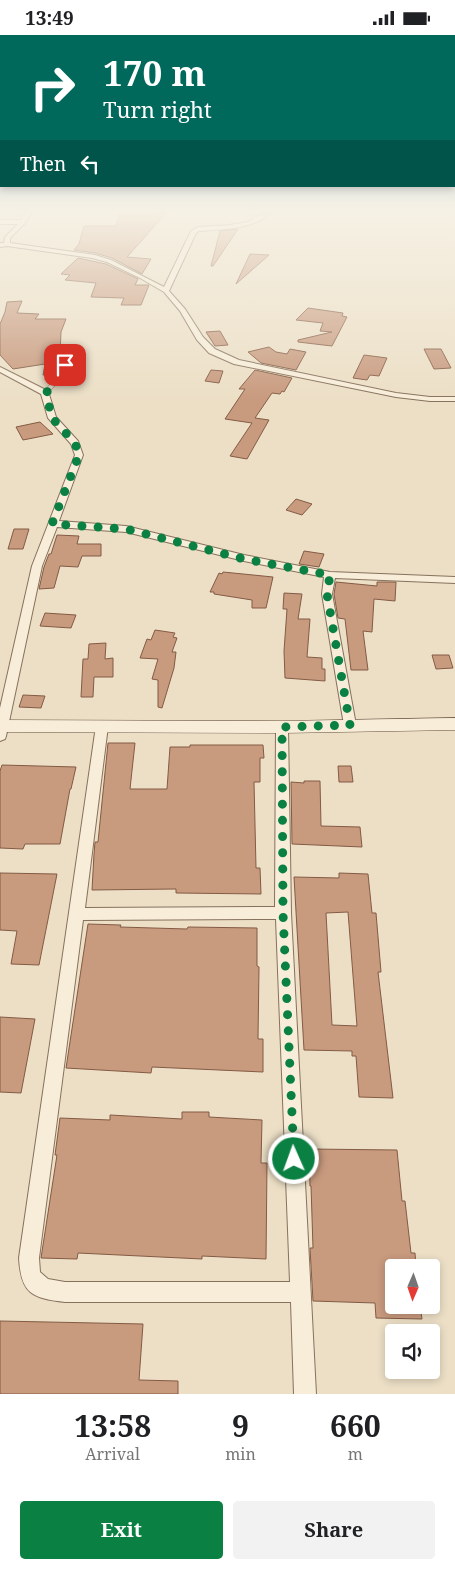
<!DOCTYPE html>
<style>
body{margin:0;font-family:"Noto Serif",serif;background:#f2f2f2;color:#202124;height:100vh;display:flex;flex-direction:column;font-size:19px;white-space:nowrap}
*{box-sizing:border-box;margin:0}
p{font-size:16px;color:#757577}
.icon{flex:none;width:28px;height:28px;fill:none;stroke:currentColor;stroke-width:2;stroke-linecap:round;stroke-linejoin:round}
.map{position:relative;height:1359px;overflow:hidden}
.details{display:flex;flex-direction:column;background:#fff;flex:1}
.details>*{flex:none}
.guide{position:absolute;left:0px;top:0px;width:455px;height:152px;box-shadow:0 2px 8px #0003;background:#00695c;color:#fff;overflow:hidden}
.needle{width:32px;rotate:182deg}
.tools{position:absolute;left:385px;top:1224px;display:grid;gap:10px}
.tools a{display:grid;place-items:center;width:55px;height:55px;border-radius:5px;background:#fff;box-shadow:0 2px 8px #0003;font-size:25px}
.pin{position:absolute;display:grid;place-items:center;width:42px;height:42px;color:#fff;margin:-21px;border-radius:10px;box-shadow:0 2px 8px #0006}
.me{position:absolute;width:55px;margin:-28px;rotate:358deg;stroke-linejoin:round;filter:drop-shadow(0 0 4px #0008)}
.turn{display:flex;align-items:center;gap:18px;height:105px;padding:0 20px;font-size:22px}
.turn .icon{width:65px;height:65px;stroke-width:2.5}
.turn b{display:block;font-size:35px;line-height:42px}
.then{display:flex;align-items:center;height:48px;padding:0 20px;background:#0003;gap:10px;font-size:19px}
.eta{display:flex;justify-content:space-evenly;align-items:center;height:85px;text-align:center}
.eta b{font-size:30px;font-weight:700;line-height:35px}
.cta{display:flex;gap:10px;margin-top:auto;padding:10px 20px}
.cta a{flex:1;height:58px;border-radius:5px;background:#0b8043;color:#fff;font-size:20px;font-weight:700;line-height:58px;text-align:center}
.cta a+a{background:#f2f2f2;color:#202124}
.status{display:flex;justify-content:space-between;align-items:center;height:35px;padding:0 25px;background:#fff;direction:ltr}
.status svg{height:14px;fill:currentColor}
.map>svg:first-child{display:block}
.building{fill:#c89a7e;stroke:#845b44;fill-rule:evenodd}
.lines{fill:none;stroke-linecap:round;stroke-linejoin:round}
.lane-casing{stroke:#86715d;stroke-width:5}
.street-casing{stroke:#86715d;stroke-width:2}
.secondary-casing{stroke:#685240;stroke-width:1}
.lane{stroke:#f7edd9;stroke-width:4.5}
.street{fill:#f7edd9;fill-rule:evenodd}
.secondary{fill:#f7edd9;fill-rule:evenodd}
.route{stroke:#0b8043;stroke-width:9;stroke-dasharray:0 16.2}
</style>
<div class="status"><b>13:49</b><svg viewBox="0 0 49 12"><path d="M0 12V9h3v3zM5 12V6h3v6zM10 12V3h3v9zM15 12V0h3v12zM26 1h20v11H26zM47 4h2v5h-2z"/></svg></div>
<div class="map">
<svg width="455" height="1359" viewBox="0 0 455 1359">
<rect width="100%" height="100%" fill="#ecdfc6"/>
<!-- building -->
<g class="building">
<polygon points="121,175 138,175 137,180 167,177 127,222 151,224 142,239 112,223 95,218 74,215 79,209 84,191 116,191"/>
<polygon points="238,194 213,231 211,231 220,196"/>
<polygon points="250,219 269,220 236,249"/>
<polygon points="78,223 106,229 138,244 135,250 149,250 141,270 121,270 124,263 91,262 96,248 65,245 70,240 61,239"/>
<polygon points="22,266 17,278 39,279 35,284 66,284 61,297 60,319 65,319 56,340 43,340 45,329 13,334 0,320 0,289 5,277 7,267"/>
<polygon points="308,273 343,278 342,281 347,282 332,311 298,307 298,305 332,297 320,296 323,288 296,285"/>
<polygon points="220,296 228,310 215,311 206,297"/>
<polygon points="269,312 276,317 287,319 290,314 306,317 296,335 261,328 248,317"/>
<polygon points="424,314 441,314 451,333 434,334"/>
<polygon points="74,319 85,319 74,341 65,341"/>
<polygon points="364,320 387,323 379,341 370,340 367,345 353,343"/>
<polygon points="211,335 223,336 219,348 205,346"/>
<polygon points="255,335 292,343 284,357 282,356 280,359 272,358 255,383 269,385 247,424 230,421 252,388 225,384 245,354 239,354"/>
<polygon points="40,387 53,399 23,405 16,392"/>
<polygon points="296,464 312,469 302,480 286,475"/>
<polygon points="14,494 29,494 23,514 8,514"/>
<polygon points="57,500 79,501 77,509 101,509 101,521 82,521 78,532 60,531 54,553 39,554 44,532 49,519 51,519"/>
<polygon points="304,516 324,519 319,532 299,529"/>
<polygon points="223,537 273,542 266,573 252,573 252,565 214,559 214,557 210,557 219,538 222,539"/>
<polygon points="336,547 377,551 377,547 396,547 395,566 374,564 372,597 363,596 368,635 351,635 345,584 338,583 334,559"/>
<polygon points="284,558 302,559 298,584 310,584 307,622 322,623 322,634 325,634 325,646 285,643 284,616 287,574 283,574"/>
<polygon points="45,578 76,580 71,593 40,591"/>
<polygon points="155,595 175,598 173,602 177,603 172,617 176,617 174,633 162,673 158,672 158,645 152,644 158,624 140,623 147,604 151,605"/>
<polygon points="106,608 105,624 113,623 113,642 94,642 93,662 81,662 83,624 88,624 89,609"/>
<polygon points="432,620 449,620 453,633 436,634"/>
<polygon points="23,660 45,661 41,673 19,672"/>
<polygon points="108,708 135,708 130,754 167,754 170,712 190,712 190,710 263,710 264,723 260,723 260,747 254,747 256,833 260,833 261,859 176,858 176,854 92,855 94,819 95,807 98,807"/>
<polygon points="2,730 76,732 71,754 70,754 60,809 25,809 23,814 0,813 0,736"/>
<polygon points="338,731 351,731 353,747 339,747"/>
<polygon points="304,746 320,746 321,791 360,792 362,812 292,809 291,747 304,748"/>
<polygon points="0,838 57,839 39,930 11,929 17,896 0,895"/>
<path d="M339,838L368,839L372,878H376L381,937H378L393,1063L359,1062L356,1021H352V1016L304,1015L294,842L339,843ZM348,877L357,991L332,990L326,878Z"/>
<polygon points="88,889 121,890 120,892 187,894 188,892 257,893 257,931 259,932 258,1004 263,1004 263,1037 152,1032 151,1038 66,1033"/>
<polygon points="0,982 35,984 21,1058 0,1057"/>
<polygon points="182,1077 209,1077 209,1082 262,1085 261,1128 267,1128 266,1224 202,1221 202,1224 78,1218 77,1224 41,1223 57,1120 55,1120 60,1083 110,1085 110,1080 182,1084"/>
<polygon points="309,1114 397,1115 402,1166 405,1166 411,1218 415,1218 416,1232 394,1232 394,1270 420,1270 422,1284 376,1283 375,1268 313,1266 310,1213 313,1213 311,1151 310,1151"/>
<polygon points="0,1286 143,1289 139,1345 178,1346 178,1359 0,1359"/>
</g>
<g class="lines">
<defs>
<polyline id="lane" points="45,358 59,343 72,314"/>
<g id="street">
<path d="M27,175H33L25,188L10,203V208L95,220L111,225L164,252L191,196L198,192C214,191 231,191 247,187C256,184 264,175 273,175C256,195 223,194 199,196L196,198L169,256L185,274L203,302L215,314L239,325L396,358L430,362H455V366H430L396,362L234,329L209,318L197,305L180,276L164,257L140,243L107,227L92,223L7,211L0,212V208H4L5,202L18,189H0V185H21Z"/>
<polygon points="0,332 48,356 56,382 78,406 83,420 59,486 126,491 244,520 330,537 455,542 455,548 335,543 332,559 356,690 354,693 346,693 344,690 322,559 324,542 244,526 126,497 57,492 42,531 6,701 5,704 0,706 0,673 32,531 75,420 71,409 48,383 41,359 0,337"/>
<path d="M102,687L106,688L108,691L85,873L275,872L276,692L278,689H286L288,692L291,878L316,1359H294L291,1267H65C32,1263 21,1259 19,1223L96,691L98,688ZM276,884L290,1247H65L48,1244L40,1237L39,1223L83,885Z"/>
</g>
<polygon id="secondary" points="455,683 455,695 282,698 0,697 0,685 282,686"/>
</defs>
<!-- lane casing -->
<use href="#lane" class="lane-casing"/>
<!-- street casing -->
<use href="#street" class="street-casing"/>
<!-- secondary casing -->
<use href="#secondary" class="secondary-casing"/>
<!-- lane -->
<use href="#lane" class="lane"/>
<!-- street -->
<use href="#street" class="street"/>
<!-- secondary -->
<use href="#secondary" class="secondary"/>
</g>
<!-- sky -->
<linearGradient id="sky" x2="0" y2="1"><stop stop-color="#8eb9d4"/><stop offset="0.48" stop-color="#f6f1e5"/><stop offset="1" stop-color="#f6f1e5" stop-opacity="0"/></linearGradient>
<rect width="455" height="366" fill="url(#sky)"/>
<g class="lines">
<!-- route -->
<polyline class="route" points="65,330 59,343 46,358 52,383 75,408 79,420 52,489 126,494 244,524 330,540 327,559 350,690 282,692 283,878 294,1124"/>
</g>
</svg>
<div class="tools">
<a><svg class="needle" viewBox="-14 -14 28 28"><path d="M0-13l5 13h-10z" fill="#e53935"/><path d="M0 13l5-13h-10z" fill="#757577"/></svg></a>
<a><svg class="icon" aria-label="sound" viewBox="0 0 24 24"><path d="M4 9h4l5-4v14l-5-4H4zM17 9q2 3 0 6"/></svg></a>
</div>
<div class="pin" style="left:65px;top:330px;background:#d93025"><svg class="icon" aria-label="arrive" viewBox="0 0 24 24"><path d="M6 21V4h12l-3 4 3 4H6"/></svg></div>
<svg class="me" style="left:294px;top:1124px" viewBox="-20 -20 40 40"><circle r="17" fill="#0b8043" stroke="#fff" stroke-width="3"/><path d="M0-11L8 9 0 5-8 9z" fill="#fff"/></svg>
<div class="guide">
<div class="turn"><svg class="icon" aria-label="right" viewBox="0 0 24 24"><path d="M7 20v-9h11M14 6l5 5-5 5"/></svg><div><b>170 m</b>Turn right</div></div>
<div class="then">Then<svg class="icon" aria-label="left" viewBox="0 0 24 24"><path d="M17 20v-9H6M10 6l-5 5 5 5"/></svg></div>
</div>
</div>
<section class="details">
<div class="eta">
<div><b>13:58</b><p>Arrival</p></div>
<div><b>9</b><p>min</p></div>
<div><b>660</b><p>m</p></div>
</div>
<div class="cta"><a>Exit</a><a>Share</a></div>
</section>
